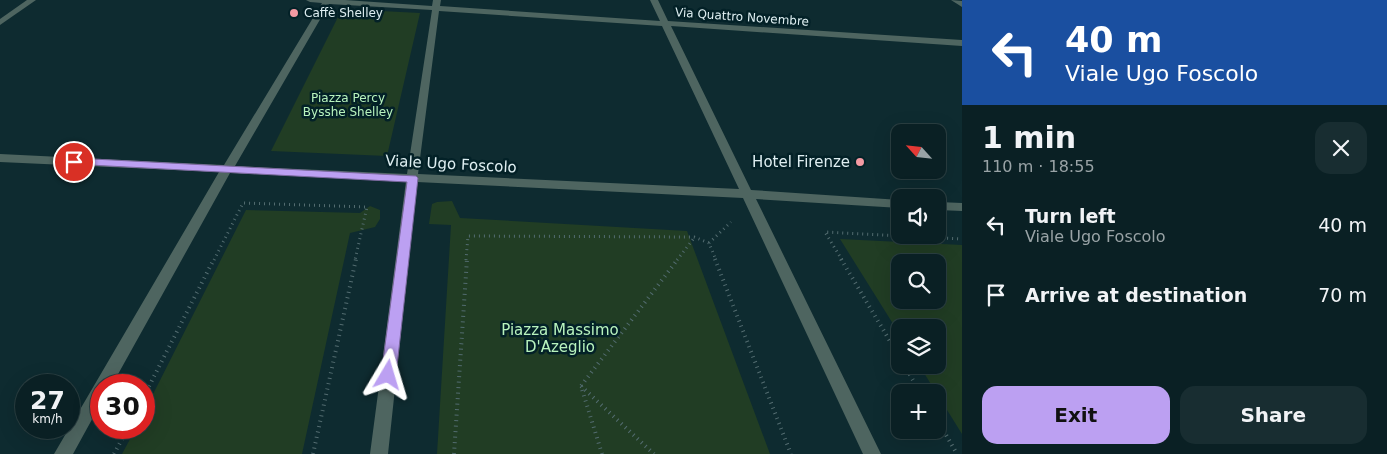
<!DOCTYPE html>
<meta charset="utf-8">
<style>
body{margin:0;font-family:"DejaVu Sans",sans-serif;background:#182d31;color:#f1f3f6;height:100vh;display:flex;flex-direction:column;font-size:19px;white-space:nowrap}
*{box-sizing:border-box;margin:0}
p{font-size:16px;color:#99a3a6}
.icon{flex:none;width:28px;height:28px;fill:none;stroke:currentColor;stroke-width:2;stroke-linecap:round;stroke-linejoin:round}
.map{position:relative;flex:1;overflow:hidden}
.details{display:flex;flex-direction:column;background:#0a2024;width:425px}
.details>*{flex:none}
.top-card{background:#1a4fa0;color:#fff;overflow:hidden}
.needle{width:32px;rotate:297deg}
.controls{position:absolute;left:891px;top:124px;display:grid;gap:10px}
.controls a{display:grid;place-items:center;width:55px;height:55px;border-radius:10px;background:#0a2024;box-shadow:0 5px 20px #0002,0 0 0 1px #2a3e41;font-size:25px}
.speed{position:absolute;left:15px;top:374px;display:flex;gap:10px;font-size:25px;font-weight:700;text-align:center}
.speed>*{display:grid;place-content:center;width:65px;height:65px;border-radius:50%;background:#0a2024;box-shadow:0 5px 20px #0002,0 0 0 1px #2a3e41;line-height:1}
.speed small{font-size:12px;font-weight:400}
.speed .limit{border:8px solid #d22;background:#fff;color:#111}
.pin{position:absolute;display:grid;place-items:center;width:42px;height:42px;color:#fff;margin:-21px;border:2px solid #fff;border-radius:50%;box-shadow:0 1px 5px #0007}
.me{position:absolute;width:55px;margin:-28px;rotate:7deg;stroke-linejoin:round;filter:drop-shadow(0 0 4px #0008)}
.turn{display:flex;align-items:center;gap:18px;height:105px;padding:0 20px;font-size:22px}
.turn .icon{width:65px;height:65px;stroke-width:2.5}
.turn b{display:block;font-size:35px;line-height:42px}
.round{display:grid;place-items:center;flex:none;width:52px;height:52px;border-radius:15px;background:#182d31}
.headline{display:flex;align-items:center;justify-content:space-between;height:85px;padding:0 20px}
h1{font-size:30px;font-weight:600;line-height:38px}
.button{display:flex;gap:10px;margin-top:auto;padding:10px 20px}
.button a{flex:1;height:58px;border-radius:15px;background:#bca0f2;color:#111;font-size:20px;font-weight:600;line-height:58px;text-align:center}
.button a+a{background:#182d31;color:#f1f3f6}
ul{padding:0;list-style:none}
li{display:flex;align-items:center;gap:15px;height:70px;padding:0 20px}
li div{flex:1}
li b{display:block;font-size:19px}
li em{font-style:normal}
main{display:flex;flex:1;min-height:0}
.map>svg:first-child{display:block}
.green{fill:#213d24;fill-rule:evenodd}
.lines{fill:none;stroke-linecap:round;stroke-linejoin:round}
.path-far1{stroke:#536c70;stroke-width:3;stroke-dasharray:1 4;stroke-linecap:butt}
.path{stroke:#536c70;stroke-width:4;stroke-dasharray:1 4.5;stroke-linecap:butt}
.minor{fill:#4e6560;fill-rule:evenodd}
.route{fill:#bca0f2;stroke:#7a689d}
.poi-dot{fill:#f49aa3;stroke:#032127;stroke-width:2}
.labels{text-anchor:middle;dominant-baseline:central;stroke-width:5;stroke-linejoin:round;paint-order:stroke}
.far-poi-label{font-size:12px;fill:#deeef1;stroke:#032127;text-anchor:start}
.far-street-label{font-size:12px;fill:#deeef1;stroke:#032127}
.far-park-label{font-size:12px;fill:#b8f3bd;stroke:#032127}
.poi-label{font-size:15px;fill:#deeef1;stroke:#032127;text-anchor:end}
.street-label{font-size:15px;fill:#deeef1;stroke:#032127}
.park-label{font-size:15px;fill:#b8f3bd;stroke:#032127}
</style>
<main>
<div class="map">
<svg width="962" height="454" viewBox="0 0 962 454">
<rect width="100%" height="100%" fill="#0e2b30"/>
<!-- green -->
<g class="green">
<polygon points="342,9 420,13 387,156 271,151"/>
<polygon points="452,201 460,218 687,231 770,454 437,454 451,225 429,224 432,204 437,202"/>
<polygon points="370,206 380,210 380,219 375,227 350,233 302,454 122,454 136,428 144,428 144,412 246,210 360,213"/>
<path d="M840,239L962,245V434L919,365H938V328H900V335ZM900,262H938V300H900Z"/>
</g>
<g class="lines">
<!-- path-far1 -->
<g class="path-far1">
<polyline points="709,243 731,222"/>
<polyline points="214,260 243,203 367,207 355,260"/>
<polyline points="466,260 468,236 694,237 709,243 716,260"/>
<polyline points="677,260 694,238"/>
<polyline points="842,260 825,232 962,239"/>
</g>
<!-- path -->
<g class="path">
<polyline points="715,259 791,454"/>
<polyline points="841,259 900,358"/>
<polyline points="904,365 920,392"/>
<polyline points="581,386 654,454"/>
<polyline points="144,396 214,259"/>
<polyline points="938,421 957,454"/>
<polyline points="114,454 128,428"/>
<polyline points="313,454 356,259"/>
<polyline points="454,454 467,259"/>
<polyline points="602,454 581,386 678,259"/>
</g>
<!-- minor -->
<g class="minor">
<polygon points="27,0 36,0 0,25 0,19"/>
<path d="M306,0H345L432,6L433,0H441L440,6L660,21L650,0H658L668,21L962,40V46L671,26L751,190L900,200V208L756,199L881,454H863L743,198L417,182L388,454H370L406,181L230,173L112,385H101V403L73,454H54L219,172L0,162V154L224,165L322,3L310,2ZM329,4L432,10L407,174L235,166ZM439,11L662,26L739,189L418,174Z"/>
<polygon points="951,0 962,1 962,7"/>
<polygon points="938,202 962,203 962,211 938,210"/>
</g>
</g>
<!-- route -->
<polygon class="route" points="74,158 416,176 418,178 396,375 393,380 388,382 383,380 381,375 407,182 71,164 69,162"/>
<!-- markers -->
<g class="poi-dot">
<circle cx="294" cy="13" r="5"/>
<circle cx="860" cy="162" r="5"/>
</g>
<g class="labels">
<!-- far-poi labels -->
<g class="far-poi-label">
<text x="304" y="13">Caffè Shelley</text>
</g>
<!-- far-street labels -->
<g class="far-street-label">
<text transform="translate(742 17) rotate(4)">Via Quattro Novembre</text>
</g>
<!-- far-park labels -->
<g class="far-park-label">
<text x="348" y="98">Piazza Percy<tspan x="348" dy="14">Bysshe Shelley</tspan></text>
</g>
<!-- poi labels -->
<g class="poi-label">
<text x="850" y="162">Hotel Firenze</text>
</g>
<!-- street labels -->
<g class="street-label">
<text transform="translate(451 164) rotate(3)">Viale Ugo Foscolo</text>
</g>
<!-- park labels -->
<g class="park-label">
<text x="560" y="330">Piazza Massimo<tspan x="560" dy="17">D'Azeglio</tspan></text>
</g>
</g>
</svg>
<div class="controls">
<a><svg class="needle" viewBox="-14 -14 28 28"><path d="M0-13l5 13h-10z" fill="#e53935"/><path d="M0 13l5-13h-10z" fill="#99a3a6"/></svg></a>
<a><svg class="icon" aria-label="sound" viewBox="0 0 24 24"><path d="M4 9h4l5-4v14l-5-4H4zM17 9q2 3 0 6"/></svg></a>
<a><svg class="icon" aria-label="search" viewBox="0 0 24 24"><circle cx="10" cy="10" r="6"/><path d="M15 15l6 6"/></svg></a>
<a><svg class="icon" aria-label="layers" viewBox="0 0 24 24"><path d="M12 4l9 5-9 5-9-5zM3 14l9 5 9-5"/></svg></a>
<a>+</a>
</div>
<div class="speed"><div>27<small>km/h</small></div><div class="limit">30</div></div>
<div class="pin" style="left:74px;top:162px;background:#d93025"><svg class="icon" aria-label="arrive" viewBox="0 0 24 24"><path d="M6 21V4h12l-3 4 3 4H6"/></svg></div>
<svg class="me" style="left:388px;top:375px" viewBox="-20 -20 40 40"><path d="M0-17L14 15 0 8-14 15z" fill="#bca0f2" stroke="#fff" stroke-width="4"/></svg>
</div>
<section class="details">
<div class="top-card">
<div class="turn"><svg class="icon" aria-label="left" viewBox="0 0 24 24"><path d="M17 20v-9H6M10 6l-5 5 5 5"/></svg><div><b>40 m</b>Viale Ugo Foscolo</div></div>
</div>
<div class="headline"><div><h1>1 min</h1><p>110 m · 18:55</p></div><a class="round"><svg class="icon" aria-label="close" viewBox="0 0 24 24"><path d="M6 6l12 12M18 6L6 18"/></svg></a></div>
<ul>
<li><svg class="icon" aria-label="left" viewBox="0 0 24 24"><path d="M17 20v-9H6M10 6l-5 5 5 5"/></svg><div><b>Turn left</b><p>Viale Ugo Foscolo</p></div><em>40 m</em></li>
<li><svg class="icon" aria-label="arrive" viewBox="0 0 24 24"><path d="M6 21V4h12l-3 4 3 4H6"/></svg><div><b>Arrive at destination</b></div><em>70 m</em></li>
</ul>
<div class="button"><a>Exit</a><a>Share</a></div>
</section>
</main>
